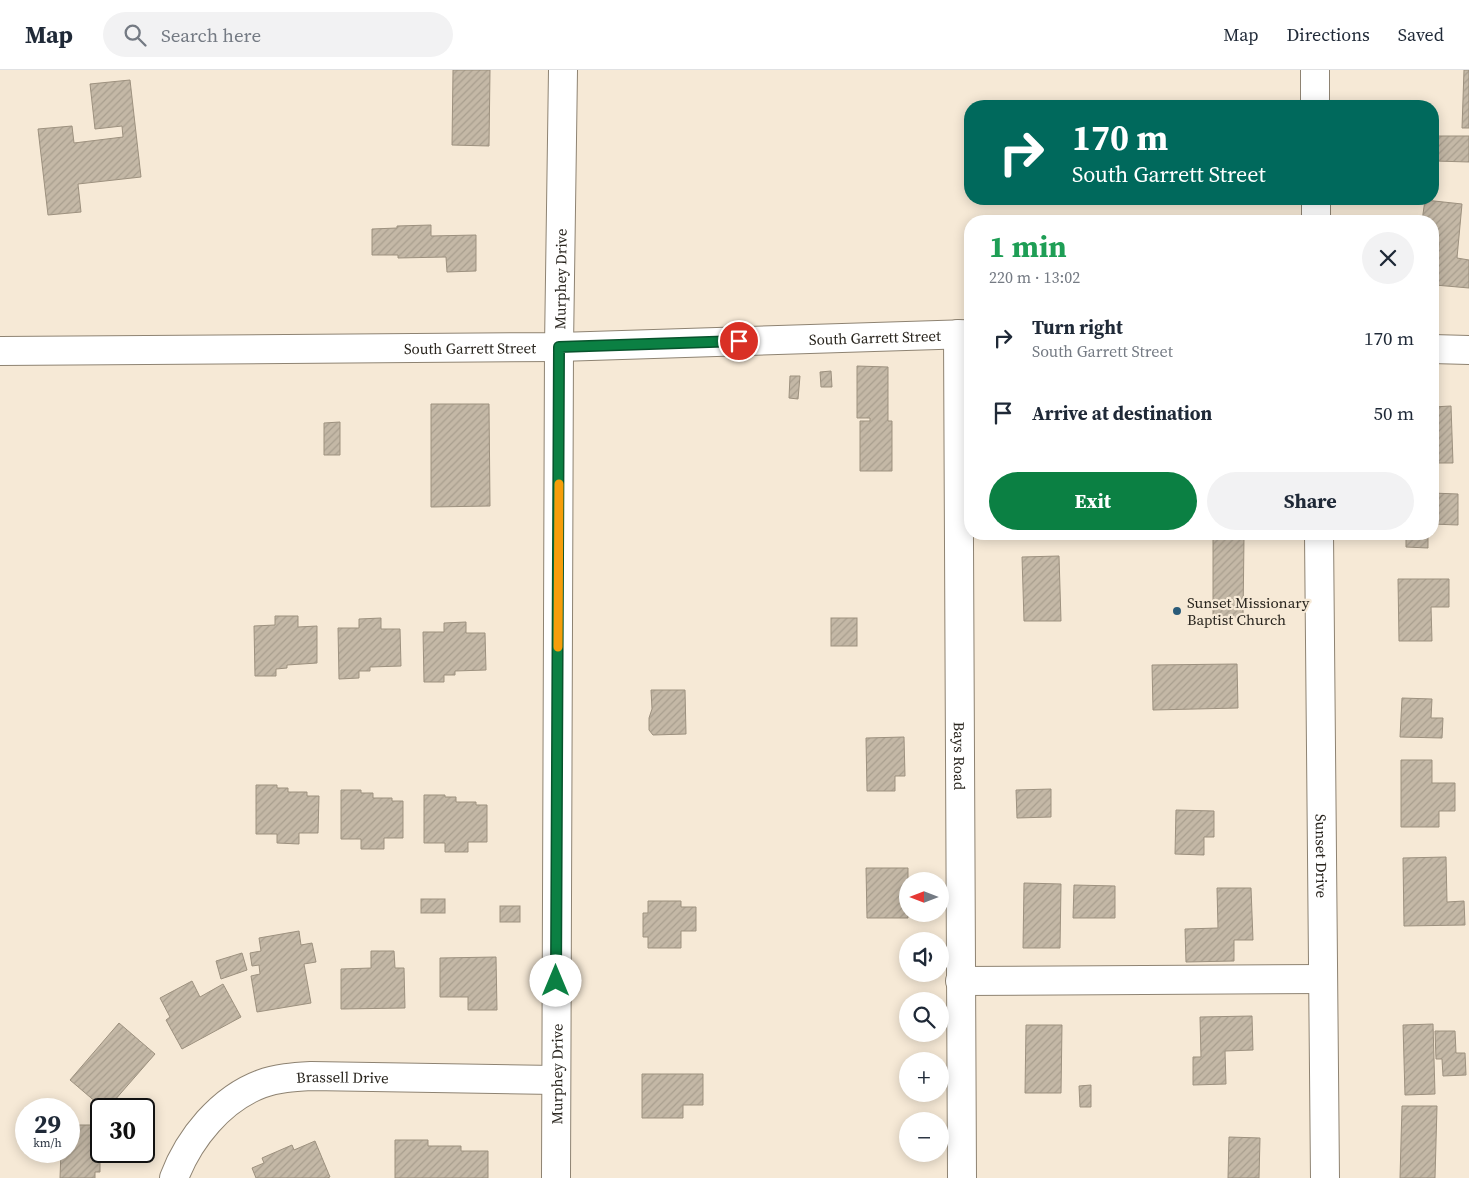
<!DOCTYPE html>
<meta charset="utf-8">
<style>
body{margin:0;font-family:"Source Serif 4",serif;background:#f2f2f3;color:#1f2937;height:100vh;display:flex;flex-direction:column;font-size:19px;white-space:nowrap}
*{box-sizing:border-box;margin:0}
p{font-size:16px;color:#747a83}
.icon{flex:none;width:28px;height:28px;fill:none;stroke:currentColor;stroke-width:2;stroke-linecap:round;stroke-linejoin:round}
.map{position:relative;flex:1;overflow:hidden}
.details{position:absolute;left:964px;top:145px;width:475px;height:325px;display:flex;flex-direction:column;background:#fff;border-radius:20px;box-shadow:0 2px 12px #0003}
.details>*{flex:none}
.top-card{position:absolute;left:964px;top:30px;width:475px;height:105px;border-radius:20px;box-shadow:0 2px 12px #0003;background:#00695c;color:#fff;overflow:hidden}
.needle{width:32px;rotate:270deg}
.buttons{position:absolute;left:899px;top:802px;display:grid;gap:10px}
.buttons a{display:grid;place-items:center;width:50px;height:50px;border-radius:50%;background:#fff;box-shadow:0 2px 12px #0003;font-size:25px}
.speed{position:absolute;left:15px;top:1028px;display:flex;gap:10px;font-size:25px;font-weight:700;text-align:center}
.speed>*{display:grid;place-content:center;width:65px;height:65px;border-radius:50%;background:#fff;box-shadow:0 2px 12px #0003;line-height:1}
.speed small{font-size:12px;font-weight:400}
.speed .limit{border:2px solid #111;border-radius:8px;background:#fff;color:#111}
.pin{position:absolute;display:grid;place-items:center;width:42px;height:42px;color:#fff;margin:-21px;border:2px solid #fff;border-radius:50%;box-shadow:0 1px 5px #0007}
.me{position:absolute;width:55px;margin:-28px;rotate:0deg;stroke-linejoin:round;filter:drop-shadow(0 0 4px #0008)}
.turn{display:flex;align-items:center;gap:18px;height:105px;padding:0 25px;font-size:22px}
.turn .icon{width:65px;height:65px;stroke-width:2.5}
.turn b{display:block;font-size:35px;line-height:42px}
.round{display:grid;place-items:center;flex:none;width:52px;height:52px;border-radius:26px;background:#f2f2f3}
.head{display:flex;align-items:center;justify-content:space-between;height:85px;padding:0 25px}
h1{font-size:30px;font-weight:700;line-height:38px;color:#1e9e55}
.action{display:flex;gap:10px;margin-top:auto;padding:10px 25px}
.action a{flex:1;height:58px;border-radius:30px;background:#0b8043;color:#fff;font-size:20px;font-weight:700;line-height:58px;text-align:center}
.action a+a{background:#f2f2f3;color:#1f2937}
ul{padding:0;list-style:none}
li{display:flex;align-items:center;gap:15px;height:75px;padding:0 25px}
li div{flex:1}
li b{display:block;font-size:19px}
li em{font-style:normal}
header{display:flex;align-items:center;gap:30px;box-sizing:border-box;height:70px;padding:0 25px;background:#fff;border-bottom:1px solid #e0e1e3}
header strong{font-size:24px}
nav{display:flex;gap:28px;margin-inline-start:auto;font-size:18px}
.search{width:350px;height:45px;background:#f2f2f3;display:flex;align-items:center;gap:12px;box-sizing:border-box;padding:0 18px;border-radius:28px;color:#747a83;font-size:19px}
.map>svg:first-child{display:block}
.building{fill:url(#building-hatch);stroke:#9d917f}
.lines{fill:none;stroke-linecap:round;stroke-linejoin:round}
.minor-casing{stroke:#8e8372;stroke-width:30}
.minor{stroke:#fff;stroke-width:28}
.route-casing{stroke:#07532c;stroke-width:12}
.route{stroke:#0b8043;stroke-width:9}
.slow{stroke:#f59e0b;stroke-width:9}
.poi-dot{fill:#2a5b79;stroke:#f6e9d6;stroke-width:2}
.labels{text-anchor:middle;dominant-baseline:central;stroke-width:4.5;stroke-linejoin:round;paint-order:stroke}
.street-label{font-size:15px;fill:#29251e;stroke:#f6e9d6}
.poi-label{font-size:15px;fill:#29251e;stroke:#f6e9d6;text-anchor:start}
</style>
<header>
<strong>Map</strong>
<div class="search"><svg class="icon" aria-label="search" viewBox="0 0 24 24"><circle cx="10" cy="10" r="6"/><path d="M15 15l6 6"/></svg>Search here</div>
<nav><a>Map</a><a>Directions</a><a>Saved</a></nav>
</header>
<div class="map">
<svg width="1469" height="1108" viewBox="0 0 1469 1108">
<defs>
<pattern id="building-hatch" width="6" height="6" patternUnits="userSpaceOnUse" patternTransform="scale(1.25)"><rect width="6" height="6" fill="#c4b8a6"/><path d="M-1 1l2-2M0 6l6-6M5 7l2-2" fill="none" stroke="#a89e8e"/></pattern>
</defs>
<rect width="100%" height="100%" fill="#f6e9d6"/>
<!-- building -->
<g class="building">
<polygon points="453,0 490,0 489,76 452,75"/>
<polygon points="1464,0 1469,0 1469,58 1462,58"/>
<polygon points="130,10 141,107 78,114 81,142 48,145 38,59 72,56 74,73 123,67 122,56 95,59 90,14"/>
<polygon points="1435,66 1469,66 1469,92 1435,91"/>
<polygon points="1425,130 1462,134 1457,188 1469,190 1469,218 1435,215 1439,174 1432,174 1432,151 1422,151"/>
<polygon points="431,155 431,166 476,165 476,201 447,202 446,187 398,188 398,185 372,185 372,159 397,158 397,156"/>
<polygon points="857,296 888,297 888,351 892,351 892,401 860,401 860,351 870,351 870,348 857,348"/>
<polygon points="831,301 832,317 821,317 820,302"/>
<polygon points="790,306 800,306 798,329 789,328"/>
<polygon points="431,334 489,334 490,436 431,437"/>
<polygon points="1451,336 1453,393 1432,393 1432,337"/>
<polygon points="340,352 340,385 324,385 324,353"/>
<polygon points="1432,423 1458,424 1458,455 1432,454"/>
<polygon points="1406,464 1428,464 1428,478 1406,477"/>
<polygon points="1213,467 1244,467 1243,548 1213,547"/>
<polygon points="1059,486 1061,551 1024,551 1022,487"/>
<polygon points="1398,509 1449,509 1449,537 1431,537 1432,571 1399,571"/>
<polygon points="275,546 298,546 298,557 317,556 317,593 287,595 287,598 276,599 276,606 255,606 254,556 275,555"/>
<polygon points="381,548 381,559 400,559 401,596 370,597 370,601 359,601 359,608 339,609 338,558 359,558 359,549"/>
<rect x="831" y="548" width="26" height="28"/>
<polygon points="466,552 466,563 485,563 486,600 455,601 455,605 444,605 444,612 424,612 423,562 444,562 444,553"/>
<polygon points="1237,594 1238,638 1153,640 1152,595"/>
<polygon points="651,620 685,620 686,664 653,665 649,660 649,648 652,639"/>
<polygon points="1402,628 1432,629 1431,648 1443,648 1442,668 1400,667"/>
<polygon points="904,667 905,706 895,706 895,721 867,721 866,668"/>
<polygon points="1401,690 1432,690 1432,713 1455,713 1455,741 1439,741 1439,757 1401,757"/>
<polygon points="256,715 277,715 277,718 288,718 288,722 307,722 307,726 319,726 318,763 299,763 299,774 277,773 277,764 256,764"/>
<polygon points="1051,719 1051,747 1017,748 1016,720"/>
<polygon points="341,720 361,720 361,723 373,723 373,728 392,728 392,731 403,731 403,768 384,768 384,779 361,779 361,769 341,769"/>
<polygon points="424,725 445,725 445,727 456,727 456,732 476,732 476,735 487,735 487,772 468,772 468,782 445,782 445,773 424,773"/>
<polygon points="1176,740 1214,741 1214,767 1204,767 1204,785 1175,784"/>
<polygon points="1446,787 1447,832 1464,831 1465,855 1404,856 1403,788"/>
<polygon points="866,798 908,798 908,848 867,848"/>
<polygon points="1024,813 1061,814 1060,878 1023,878"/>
<polygon points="1074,815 1115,816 1115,848 1073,848"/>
<polygon points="1217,818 1251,818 1253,870 1234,870 1234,891 1186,892 1185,859 1218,858"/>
<rect x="421" y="829" width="24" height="14"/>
<polygon points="648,831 681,831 681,837 696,837 696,861 681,861 681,878 648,878 648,867 643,867 643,843 648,843"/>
<rect x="500" y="836" width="20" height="16"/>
<polygon points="299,861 301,875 312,873 316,892 304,894 311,933 257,942 251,906 260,904 259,895 252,896 250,883 261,881 259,868"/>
<polygon points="371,881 394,881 395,898 404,898 405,938 341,939 341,899 371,898"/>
<polygon points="242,883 247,900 221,909 216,891"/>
<polygon points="496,887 497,940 468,940 468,927 440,927 440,888"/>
<polygon points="192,911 200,927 223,914 241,947 182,979 166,950 170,947 160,928"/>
<polygon points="1252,946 1253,980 1225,981 1226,1014 1193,1015 1193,987 1201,987 1200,947"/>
<polygon points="119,953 155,984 107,1039 104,1039 70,1010"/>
<polygon points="1433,954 1435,1024 1405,1025 1403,955"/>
<polygon points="1026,955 1062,955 1061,1023 1025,1023"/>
<polygon points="1435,961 1455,961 1456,983 1465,983 1466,1005 1443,1006 1442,989 1436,989"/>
<polygon points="642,1004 703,1004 703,1035 683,1035 683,1048 642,1048"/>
<polygon points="1091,1015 1091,1037 1080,1037 1079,1016"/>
<polygon points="1402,1036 1437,1036 1435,1108 1400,1108"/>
<polygon points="69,1055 95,1055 95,1070 100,1070 100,1102 95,1102 95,1108 60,1108 61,1081 69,1081"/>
<polygon points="1229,1067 1260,1068 1259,1108 1228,1108"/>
<polygon points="395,1070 428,1070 428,1076 461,1076 461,1081 488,1081 488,1108 395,1108"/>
<polygon points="315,1071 330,1107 327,1108 256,1108 252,1098 264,1093 262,1088 292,1075 294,1080"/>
</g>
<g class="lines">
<defs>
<g id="minor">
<polyline points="1315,0 1315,36"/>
<polyline points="1316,129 1316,151"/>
<path id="s1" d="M958,264L962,1108"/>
<polyline points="1432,279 1469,280"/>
<path id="s2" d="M0,281L559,277L970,264"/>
<path id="s3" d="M1319,464L1325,1108"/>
<polyline points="960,911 1323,909"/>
<path id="s4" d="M174,1108C189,1068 221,1029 261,1014C277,1008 294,1007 311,1006L555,1010"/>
<path id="s5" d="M556,1108L559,277L563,0"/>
</g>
</defs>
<!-- minor casing -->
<use href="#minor" class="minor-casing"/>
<!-- minor -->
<use href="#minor" class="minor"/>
</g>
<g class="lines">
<defs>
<polyline id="route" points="556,911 559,277 739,271"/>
</defs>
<!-- route casing -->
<use href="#route" class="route-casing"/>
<!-- route -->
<use href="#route" class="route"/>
<!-- slow -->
<polyline class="slow" points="558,577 559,414"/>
</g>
<!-- markers -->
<circle class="poi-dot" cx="1177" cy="541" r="5"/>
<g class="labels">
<!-- street labels -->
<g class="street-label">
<text stroke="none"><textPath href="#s5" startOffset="899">Murphey Drive</textPath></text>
<text stroke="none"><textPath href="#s2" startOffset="875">South Garrett Street</textPath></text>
<text stroke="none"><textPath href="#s2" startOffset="470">South Garrett Street</textPath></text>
<text stroke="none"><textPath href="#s1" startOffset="422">Bays Road</textPath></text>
<text stroke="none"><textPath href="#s3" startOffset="322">Sunset Drive</textPath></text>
<text stroke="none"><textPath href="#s5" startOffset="104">Murphey Drive</textPath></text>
<text stroke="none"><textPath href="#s4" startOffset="214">Brassell Drive</textPath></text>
</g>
<!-- poi labels -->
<g class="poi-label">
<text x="1187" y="532">Sunset Missionary<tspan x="1187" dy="17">Baptist Church</tspan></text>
</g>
</g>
</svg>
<div class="buttons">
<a><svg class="needle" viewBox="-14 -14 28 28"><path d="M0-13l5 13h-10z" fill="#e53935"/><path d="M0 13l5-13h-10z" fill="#747a83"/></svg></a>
<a><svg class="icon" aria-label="sound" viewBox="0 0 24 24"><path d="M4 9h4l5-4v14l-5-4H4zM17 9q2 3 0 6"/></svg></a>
<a><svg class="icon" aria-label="search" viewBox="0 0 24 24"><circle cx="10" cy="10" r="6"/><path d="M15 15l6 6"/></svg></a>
<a>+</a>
<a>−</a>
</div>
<div class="speed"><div>29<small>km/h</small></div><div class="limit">30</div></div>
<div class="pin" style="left:739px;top:271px;background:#d93025"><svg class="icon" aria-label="arrive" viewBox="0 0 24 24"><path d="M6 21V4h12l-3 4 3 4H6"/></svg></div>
<svg class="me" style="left:556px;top:911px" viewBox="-20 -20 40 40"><circle r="19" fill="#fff"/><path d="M0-13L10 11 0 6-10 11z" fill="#0b8043"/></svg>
<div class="top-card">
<div class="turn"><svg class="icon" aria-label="right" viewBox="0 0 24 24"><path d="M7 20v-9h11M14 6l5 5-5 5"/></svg><div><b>170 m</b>South Garrett Street</div></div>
</div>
<section class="details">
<div class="head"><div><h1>1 min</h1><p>220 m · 13:02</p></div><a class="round"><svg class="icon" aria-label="close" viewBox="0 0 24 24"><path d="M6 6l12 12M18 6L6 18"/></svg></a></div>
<ul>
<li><svg class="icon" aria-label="right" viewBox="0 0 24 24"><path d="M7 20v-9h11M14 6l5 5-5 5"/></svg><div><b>Turn right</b><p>South Garrett Street</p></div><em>170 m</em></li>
<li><svg class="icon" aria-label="arrive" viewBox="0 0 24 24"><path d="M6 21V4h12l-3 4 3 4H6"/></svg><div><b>Arrive at destination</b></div><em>50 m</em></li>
</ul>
<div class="action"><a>Exit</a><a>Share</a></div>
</section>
</div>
